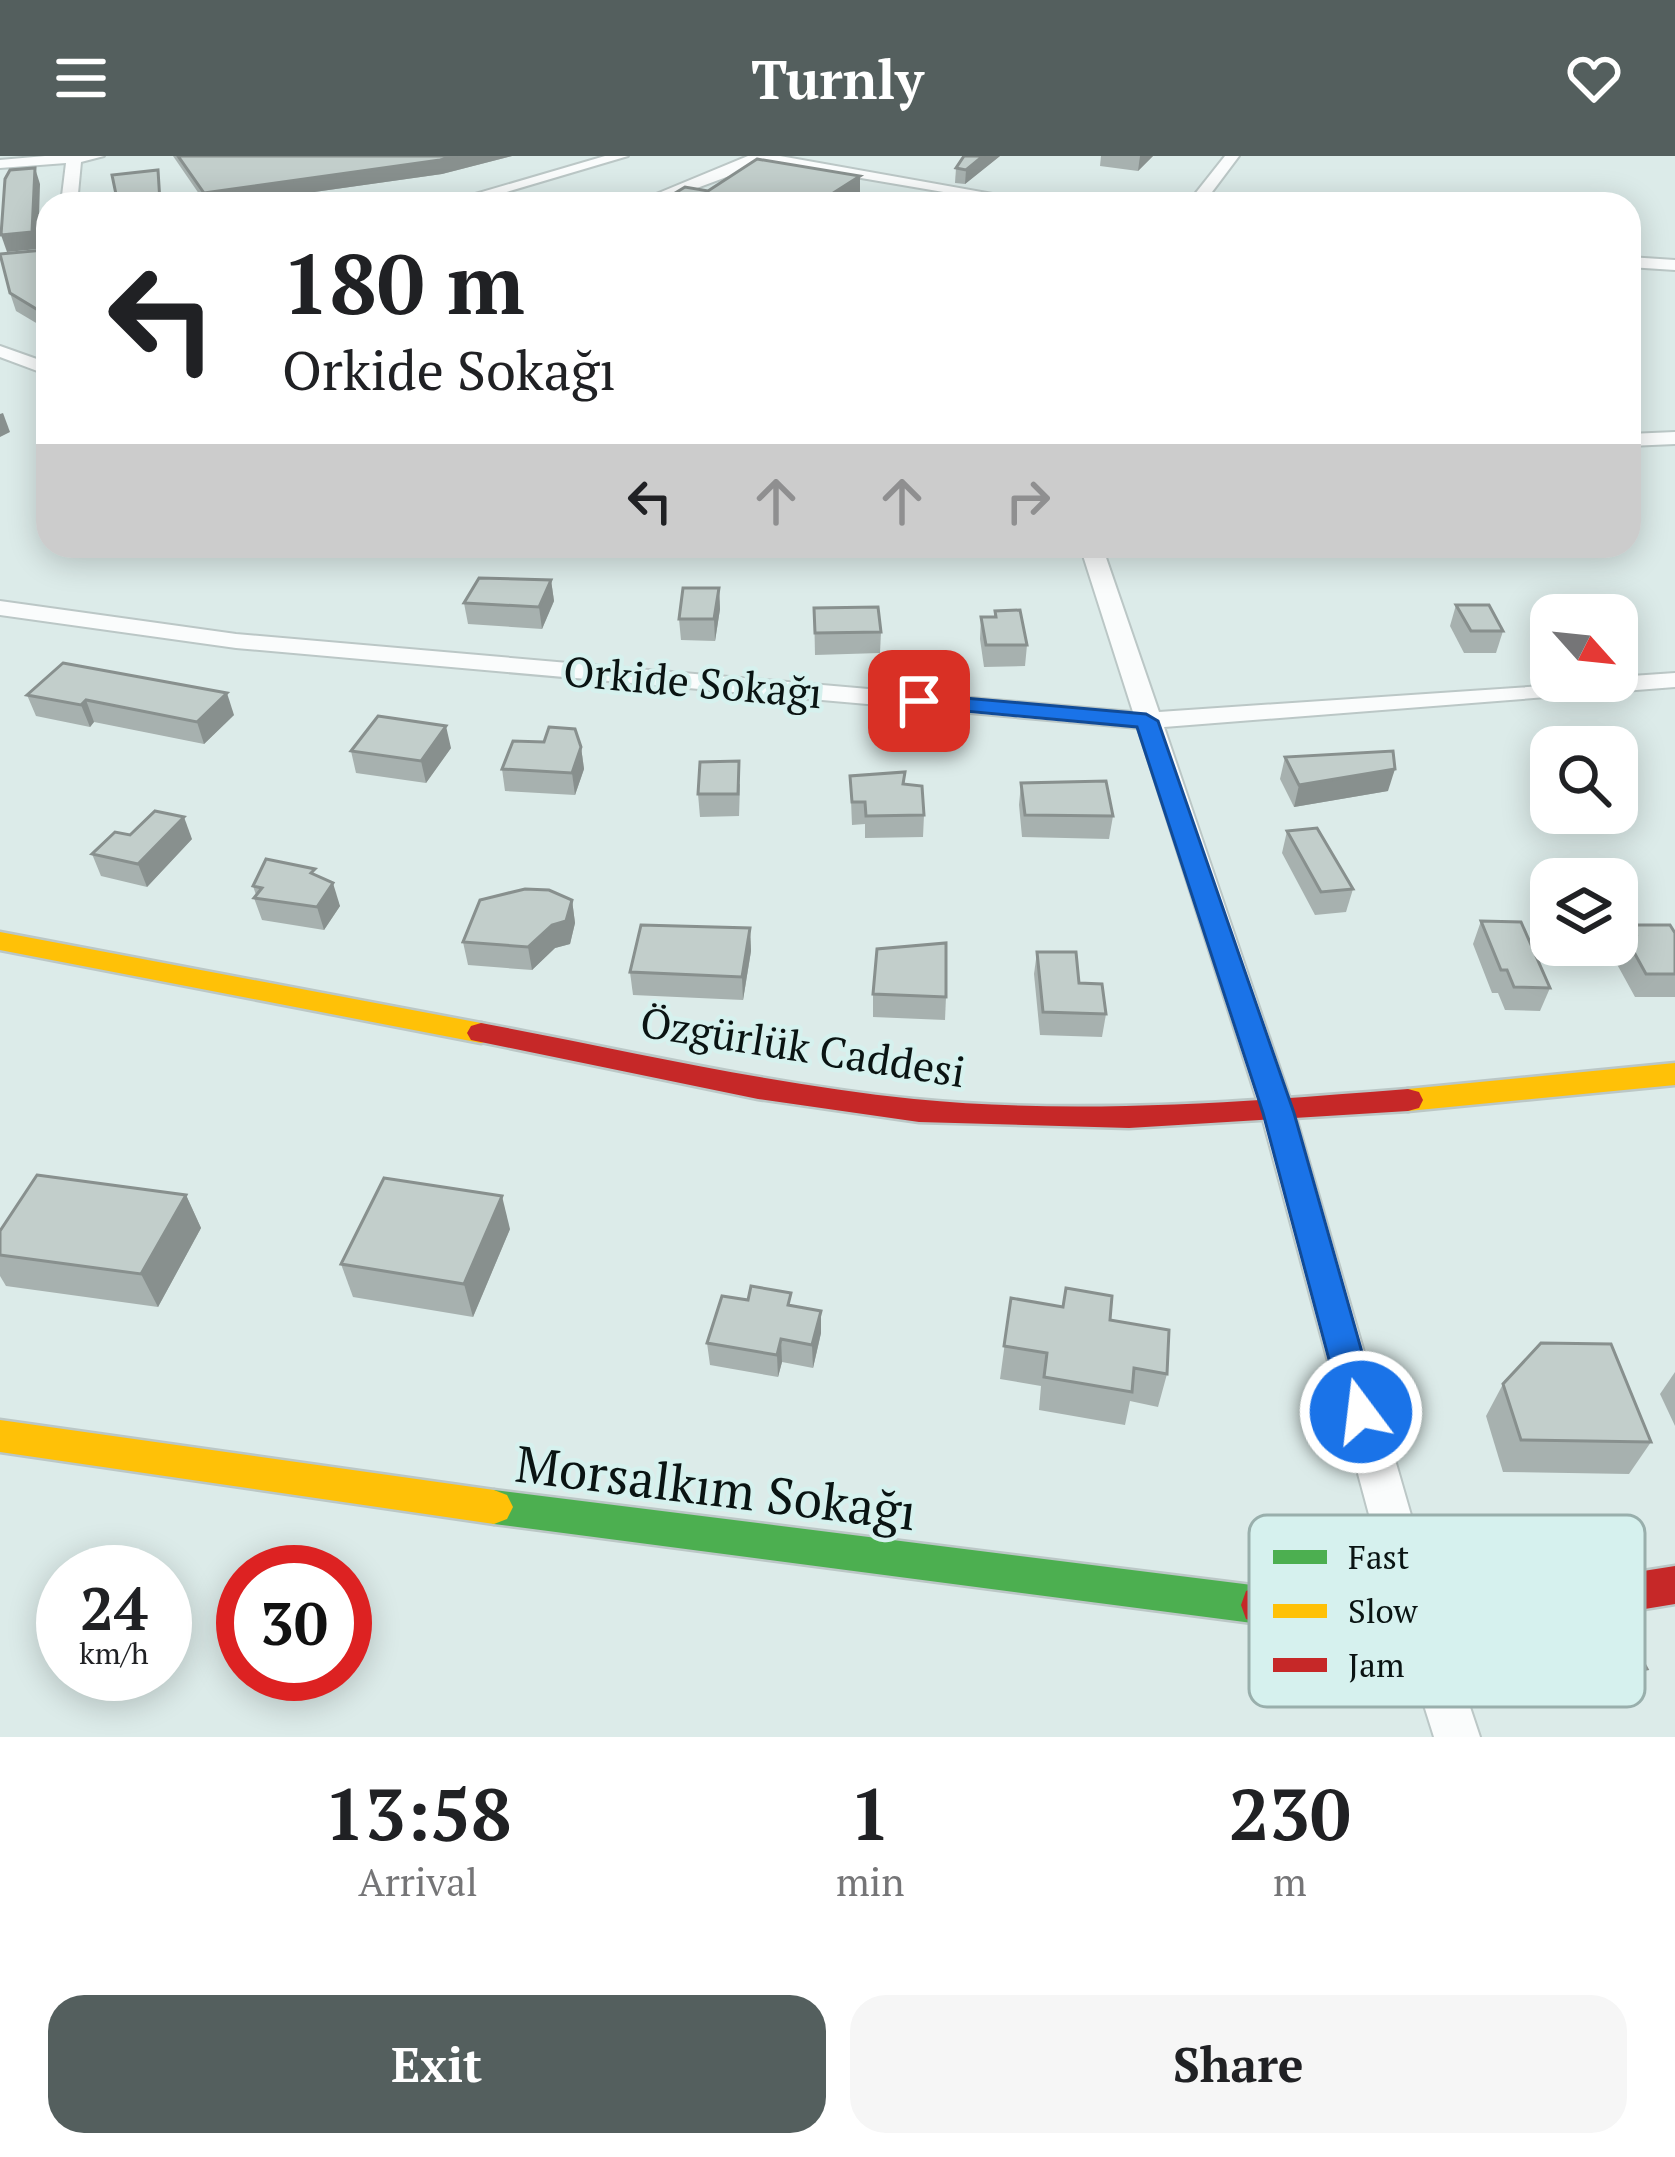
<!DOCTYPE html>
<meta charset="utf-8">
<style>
body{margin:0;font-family:"PT Serif",serif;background:#f6f6f6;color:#202124;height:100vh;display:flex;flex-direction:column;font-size:45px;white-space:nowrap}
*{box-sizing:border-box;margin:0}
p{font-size:39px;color:#757577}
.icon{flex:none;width:66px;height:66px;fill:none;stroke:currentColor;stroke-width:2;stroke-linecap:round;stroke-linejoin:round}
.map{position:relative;height:1581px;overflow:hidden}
.drawer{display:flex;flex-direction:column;background:#fff;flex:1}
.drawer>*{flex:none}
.guide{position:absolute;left:36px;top:36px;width:1605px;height:366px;border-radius:36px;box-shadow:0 6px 30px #0003;background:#fff;color:#202124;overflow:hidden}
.needle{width:78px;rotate:117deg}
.tools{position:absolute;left:1530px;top:438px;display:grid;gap:24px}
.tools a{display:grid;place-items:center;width:108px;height:108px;border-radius:24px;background:#fff;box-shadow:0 6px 30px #0003;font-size:60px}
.speed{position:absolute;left:36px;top:1389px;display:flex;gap:24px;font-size:60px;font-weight:700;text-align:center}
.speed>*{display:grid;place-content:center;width:156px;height:156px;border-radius:50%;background:#fff;box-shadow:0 6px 30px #0003;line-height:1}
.speed small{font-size:30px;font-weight:400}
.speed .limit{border:18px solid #d22;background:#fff;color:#111}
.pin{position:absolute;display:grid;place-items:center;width:102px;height:102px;color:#fff;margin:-51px;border-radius:24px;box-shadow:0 6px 18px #0006}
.me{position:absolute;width:132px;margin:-66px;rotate:345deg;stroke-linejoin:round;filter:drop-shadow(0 0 9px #0008)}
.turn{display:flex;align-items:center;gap:42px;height:252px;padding:0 48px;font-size:54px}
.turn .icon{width:156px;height:156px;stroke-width:2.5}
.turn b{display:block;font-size:84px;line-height:102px}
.lanes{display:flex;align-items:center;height:114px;padding:0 48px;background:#0003;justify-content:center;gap:60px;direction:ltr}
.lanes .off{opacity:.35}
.eta{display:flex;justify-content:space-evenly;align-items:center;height:204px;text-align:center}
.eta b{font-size:72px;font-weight:700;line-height:84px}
.button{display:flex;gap:24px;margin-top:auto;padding:24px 48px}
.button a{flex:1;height:138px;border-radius:36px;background:#545f5e;color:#fff;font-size:48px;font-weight:700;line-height:138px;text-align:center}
.button a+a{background:#f6f6f6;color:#202124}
header{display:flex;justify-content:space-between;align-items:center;height:156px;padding:0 48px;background:#545f5e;color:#fff;font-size:54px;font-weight:700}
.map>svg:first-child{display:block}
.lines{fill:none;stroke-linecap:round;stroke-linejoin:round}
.street-casing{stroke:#bbc7c6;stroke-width:4}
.fast-casing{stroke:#bbc7c6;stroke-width:5}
.slow-casing{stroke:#bbc7c6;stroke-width:5}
.jam-casing{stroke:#bbc7c6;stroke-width:5}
.street{fill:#fafcfc;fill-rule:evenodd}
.fast{fill:#4caf50;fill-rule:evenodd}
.slow{fill:#ffc107;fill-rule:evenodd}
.jam{fill:#c62828;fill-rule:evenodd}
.wall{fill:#a7b1af}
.shaded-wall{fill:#88908e}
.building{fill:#c2cecb;stroke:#88908e;stroke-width:3}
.route{fill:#1a73e8;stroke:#114b97;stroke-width:3}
.labels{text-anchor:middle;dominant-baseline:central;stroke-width:9;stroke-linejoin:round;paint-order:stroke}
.street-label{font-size:42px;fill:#0a1413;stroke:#d6f1ee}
.near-street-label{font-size:51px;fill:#0a1413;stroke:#d6f1ee}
.key{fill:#d6f1ee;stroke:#99afac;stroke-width:3}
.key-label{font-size:33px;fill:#0a1413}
</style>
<header><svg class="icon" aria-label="menu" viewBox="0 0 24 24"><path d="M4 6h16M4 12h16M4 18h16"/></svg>Turnly<svg class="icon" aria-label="heart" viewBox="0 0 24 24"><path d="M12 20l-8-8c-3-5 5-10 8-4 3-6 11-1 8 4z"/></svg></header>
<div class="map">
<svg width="1675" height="1581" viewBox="0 0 1675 1581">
<rect width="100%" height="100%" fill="#dcebe9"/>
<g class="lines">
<defs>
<g id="street">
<polygon points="45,0 104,0 81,6 77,48 61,48 66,7 0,12 0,4"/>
<polygon points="605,0 628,0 466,48 441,48"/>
<polygon points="748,0 780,0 1049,48 1014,48 767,6 654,48 632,48"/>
<polygon points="1225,0 1239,0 1203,48 1187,48"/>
<polygon points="1629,101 1675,104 1675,114 1629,111"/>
<polygon points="0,190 48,207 48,219 0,201"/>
<polygon points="1675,276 1675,288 1629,290 1629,278"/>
<polygon points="1080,390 1102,390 1159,556 1617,525 1617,521 1675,517 1675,531 1164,571 1295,957 1443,1470 1480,1581 1434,1581 1399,1470 1261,957 1138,572 236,492 0,459 0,445 236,478 1133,556"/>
</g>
<polygon id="fast" points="494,1334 1260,1430 1274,1435 1279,1449 1274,1463 1260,1468 494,1368 481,1363 475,1351 481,1339"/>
<g id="slow">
<polygon points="0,776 481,867 491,870 495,877 491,884 481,887 0,794"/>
<polygon points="1675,907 1675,929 1408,955 1397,952 1393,944 1397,936 1408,933"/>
<polygon points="0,1264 494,1334 507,1339 513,1351 507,1363 494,1368 0,1296"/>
</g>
<g id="jam">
<path d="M481,867C625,894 768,928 914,943C1078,959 1244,946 1408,933L1419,936L1423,944L1419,952L1408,955L1129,972L919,966L758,943L471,884L467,877L471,870Z"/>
<polygon points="1675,1410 1675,1448 1421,1490 1260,1468 1246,1463 1241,1449 1246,1435 1260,1430 1421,1450"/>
</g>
</defs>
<!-- street casing -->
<use href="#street" class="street-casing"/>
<!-- fast casing -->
<use href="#fast" class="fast-casing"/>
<!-- slow casing -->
<use href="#slow" class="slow-casing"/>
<!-- jam casing -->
<use href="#jam" class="jam-casing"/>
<!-- street -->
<use href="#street" class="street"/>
<!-- fast -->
<use href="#fast" class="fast"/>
<!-- slow -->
<use href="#slow" class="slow"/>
<!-- jam -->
<use href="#jam" class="jam"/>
</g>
<!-- wall -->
<g class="wall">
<polygon points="173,0 512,0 442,18 230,48 206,48"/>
<polygon points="964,0 1000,0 965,28 955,27 956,12"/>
<polygon points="1101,0 1153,0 1138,15 1100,10"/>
<polygon points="48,100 48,174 16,155 10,137"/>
<polygon points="1629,174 1636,181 1629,199"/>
<polygon points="551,424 554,445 542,473 468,468 464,447"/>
<polygon points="719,432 720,453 715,485 681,484 679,463"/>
<polygon points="1456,449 1503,475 1496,497 1464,497 1450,470"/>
<polygon points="814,452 881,476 880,497 815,499"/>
<polygon points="995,455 1027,489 1025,510 984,511 980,483 981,461 994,461"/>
<polygon points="27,539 234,559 204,588 94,566 90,571 36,560"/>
<polygon points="581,591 584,613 575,639 505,635 502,613"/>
<polygon points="451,592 426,627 356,617 351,595"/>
<polygon points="1285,601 1388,635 1294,651 1280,623"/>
<polygon points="905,616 904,629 924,659 923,681 865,682 865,668 852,669 850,620"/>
<polygon points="1617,623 1632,644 1622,666 1565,669 1559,657 1617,657"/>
<polygon points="1021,627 1113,660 1109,683 1022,681 1019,649"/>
<polygon points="740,628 739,660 700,661 698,638"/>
<polygon points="1287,675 1353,733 1346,756 1315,759 1282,697"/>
<polygon points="130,679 192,683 147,731 101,720 92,698"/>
<polygon points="317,719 340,750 324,774 262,764 254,742 256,739 253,730"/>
<polygon points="572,744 575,767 570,788 555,792 532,814 468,809 463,786"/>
<polygon points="1481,765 1550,832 1540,855 1505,854 1498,837 1492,837 1473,788"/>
<polygon points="1632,769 1675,777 1675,841 1635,841 1613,801 1624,778 1628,778"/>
<polygon points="750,772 751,795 743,844 633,839 630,816"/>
<polygon points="1037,796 1079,827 1106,858 1102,881 1040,879 1034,818"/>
<polygon points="873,838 946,841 945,864 873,861"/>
<polygon points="186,1039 201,1072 158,1151 6,1130 0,1120 0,1075"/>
<polygon points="510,1073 473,1161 353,1141 341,1108"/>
<polygon points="1011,1142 1110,1164 1167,1218 1158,1251 1130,1245 1125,1269 1039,1254 1041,1230 1000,1223"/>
<polygon points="791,1150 821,1177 813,1212 782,1206 778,1221 710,1209 707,1187"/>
<polygon points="1675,1216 1675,1270 1660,1238"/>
<polygon points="1503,1228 1651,1286 1629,1318 1503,1316 1486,1260"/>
<polygon points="1529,1477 1647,1513 1631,1533 1541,1550 1516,1497"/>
</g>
<!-- shaded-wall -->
<g class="shaded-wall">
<polygon points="457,0 512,0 442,18 230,48 207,48 204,37"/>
<polygon points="983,0 1000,0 965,28 966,14"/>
<polygon points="1140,0 1153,0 1138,15"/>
<polygon points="35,12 40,28 38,93 7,96 1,79"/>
<polygon points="860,20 860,37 842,48 816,48"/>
<polygon points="3,257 10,276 0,281 0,258"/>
<polygon points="551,424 554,445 542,473 539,451"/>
<polygon points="719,432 720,453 715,485 714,463"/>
<polygon points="227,537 234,559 204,588 197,566"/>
<polygon points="86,544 94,566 90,571 81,549"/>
<polygon points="446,570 451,592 426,627 421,605"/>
<polygon points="581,591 584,613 575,639 572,617"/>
<polygon points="1395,613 1388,635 1294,651 1299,629"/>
<polygon points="184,661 192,683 147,731 138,708"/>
<polygon points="333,727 340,750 324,774 317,751"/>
<polygon points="572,744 575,767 570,788 555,792 532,814 528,791"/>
<polygon points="750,772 751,795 743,844 742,821"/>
<polygon points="186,1039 201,1072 158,1151 141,1118"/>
<polygon points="502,1040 510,1073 473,1161 464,1128"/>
<polygon points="821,1155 821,1177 813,1212 812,1189"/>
<polygon points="781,1183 782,1206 778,1221 777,1199"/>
</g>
<!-- building -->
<g class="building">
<polygon points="178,0 457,0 440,4 204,37"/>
<polygon points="964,0 983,0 966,14 956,12"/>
<polygon points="757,3 860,20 816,48 657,48 685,31 708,35"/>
<polygon points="35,12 32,76 1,79 5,23 10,14"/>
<polygon points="158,14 160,46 118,48 112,19"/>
<polygon points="44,94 48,100 48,160 10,137 0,98"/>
<polygon points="479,422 551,424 539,451 464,447"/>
<polygon points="683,432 719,432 714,463 679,463"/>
<polygon points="1456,449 1489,449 1503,475 1471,475"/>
<polygon points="878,451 881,476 815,477 814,452"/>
<polygon points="1020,454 1027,489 986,489 981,461 996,461 995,455"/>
<polygon points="63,507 227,537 197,566 86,544 81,549 27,539"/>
<polygon points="378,560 446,570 421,605 351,595"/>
<polygon points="549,571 575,573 581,591 572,617 502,613 513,585 544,586"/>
<polygon points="1393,595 1395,613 1299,629 1285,601"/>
<polygon points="739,605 738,638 698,638 700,606"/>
<polygon points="905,616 903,628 922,630 924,659 866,660 865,646 852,646 850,620"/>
<polygon points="1617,623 1632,644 1617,644"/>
<polygon points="1106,625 1113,660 1025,659 1021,627"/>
<polygon points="155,655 184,661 138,708 92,698 115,676 130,679"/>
<polygon points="1317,672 1353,733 1321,736 1287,675"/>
<polygon points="266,703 315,713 311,717 333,727 317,751 254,742 262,732 253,730"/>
<polygon points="525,733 549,734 572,744 566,765 552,769 528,791 463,786 480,744"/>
<polygon points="1481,765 1521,766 1550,832 1514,831 1507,814 1501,814"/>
<polygon points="641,769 750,772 742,821 630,816"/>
<polygon points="1632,769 1670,769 1675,777 1675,818 1646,818 1624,778 1636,778"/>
<polygon points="946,787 946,841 873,838 877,793"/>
<polygon points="1037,796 1076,796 1079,827 1102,828 1106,858 1043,856"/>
<polygon points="37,1019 186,1039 141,1118 0,1099 0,1075"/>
<polygon points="384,1022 502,1040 464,1128 341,1108"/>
<polygon points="751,1130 791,1137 788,1149 821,1155 812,1189 781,1183 777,1199 707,1187 722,1140 748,1144"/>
<polygon points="1066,1132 1112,1140 1110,1164 1169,1174 1167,1218 1134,1212 1132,1236 1044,1221 1047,1197 1004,1190 1011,1142 1063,1151"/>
<polygon points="1541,1187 1611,1188 1651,1286 1521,1284 1503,1228"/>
<polygon points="1618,1460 1647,1513 1556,1531 1529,1477"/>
</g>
<!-- route -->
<polygon class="route" points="919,538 1146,558 1158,565 1294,957 1379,1256 1374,1267 1361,1272 1349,1267 1343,1256 1263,957 1137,571 911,550 911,540"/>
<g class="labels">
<!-- street labels -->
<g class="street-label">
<text transform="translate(693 525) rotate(5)">Orkide Sokağı</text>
<text transform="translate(803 890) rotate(9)">Özgürlük Caddesi</text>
</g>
<!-- near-street labels -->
<g class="near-street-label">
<text transform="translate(716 1331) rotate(7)">Morsalkım Sokağı</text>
</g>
</g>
<!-- legend -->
<rect x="1249" y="1359" width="396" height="192" rx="18" class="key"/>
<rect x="1273" y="1394" width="54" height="14" fill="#4caf50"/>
<rect x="1273" y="1448" width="54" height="14" fill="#ffc107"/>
<rect x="1273" y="1502" width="54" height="14" fill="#c62828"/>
<g class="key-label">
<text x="1348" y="1413">Fast</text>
<text x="1348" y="1467">Slow</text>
<text x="1348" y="1521">Jam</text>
</g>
</svg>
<div class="tools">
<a><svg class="needle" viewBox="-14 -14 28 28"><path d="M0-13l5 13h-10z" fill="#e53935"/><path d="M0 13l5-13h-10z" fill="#757577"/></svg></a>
<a><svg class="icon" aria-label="search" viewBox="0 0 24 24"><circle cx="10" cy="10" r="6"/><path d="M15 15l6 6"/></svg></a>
<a><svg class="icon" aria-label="layers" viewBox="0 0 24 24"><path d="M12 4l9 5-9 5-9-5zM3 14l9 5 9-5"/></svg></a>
</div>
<div class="speed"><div>24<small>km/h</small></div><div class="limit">30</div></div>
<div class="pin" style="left:919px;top:545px;background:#d93025"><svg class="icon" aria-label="arrive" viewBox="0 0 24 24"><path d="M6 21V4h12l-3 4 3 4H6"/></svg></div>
<svg class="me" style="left:1361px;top:1256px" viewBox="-20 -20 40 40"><circle r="17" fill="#1a73e8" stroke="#fff" stroke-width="3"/><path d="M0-11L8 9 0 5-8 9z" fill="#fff"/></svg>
<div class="guide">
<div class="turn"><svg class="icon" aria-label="left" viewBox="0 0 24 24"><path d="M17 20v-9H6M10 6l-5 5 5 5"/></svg><div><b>180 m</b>Orkide Sokağı</div></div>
<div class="lanes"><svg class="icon" aria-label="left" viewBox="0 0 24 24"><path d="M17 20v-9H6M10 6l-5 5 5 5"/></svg><svg class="icon off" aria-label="ahead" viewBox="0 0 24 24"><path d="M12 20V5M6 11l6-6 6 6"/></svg><svg class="icon off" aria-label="ahead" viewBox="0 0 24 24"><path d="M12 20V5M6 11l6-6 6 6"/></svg><svg class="icon off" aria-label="right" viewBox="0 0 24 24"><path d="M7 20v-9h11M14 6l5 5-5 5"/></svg></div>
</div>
</div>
<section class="drawer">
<div class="eta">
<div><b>13:58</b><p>Arrival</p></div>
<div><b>1</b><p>min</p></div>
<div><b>230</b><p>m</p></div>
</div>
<div class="button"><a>Exit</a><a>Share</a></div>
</section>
